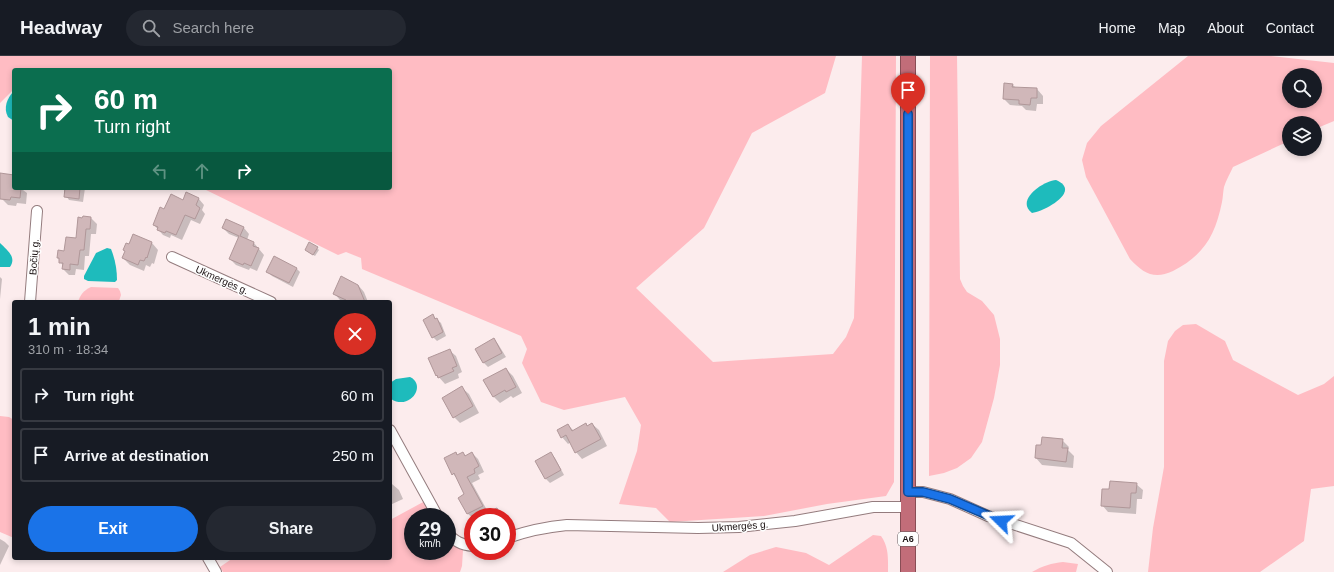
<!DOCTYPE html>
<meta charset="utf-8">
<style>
body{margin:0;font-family:Helvetica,sans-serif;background:#242831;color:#f1f3f6;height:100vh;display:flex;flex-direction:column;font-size:15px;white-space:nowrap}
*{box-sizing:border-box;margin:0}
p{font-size:13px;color:#9ea1a6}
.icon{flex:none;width:22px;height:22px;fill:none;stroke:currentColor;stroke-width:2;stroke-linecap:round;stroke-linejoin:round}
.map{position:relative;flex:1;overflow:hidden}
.panel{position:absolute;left:12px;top:244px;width:380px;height:260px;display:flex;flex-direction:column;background:#171b24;border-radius:4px;box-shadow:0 2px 6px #0003}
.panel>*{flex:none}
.guide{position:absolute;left:12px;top:12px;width:380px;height:122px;border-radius:4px;box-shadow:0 2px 6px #0003;background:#0b6e4f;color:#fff;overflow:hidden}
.buttons{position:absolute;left:1282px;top:12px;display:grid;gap:8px}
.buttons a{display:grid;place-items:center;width:40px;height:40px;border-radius:50%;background:#171b24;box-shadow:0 2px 6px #0003;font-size:20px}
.speed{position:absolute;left:404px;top:452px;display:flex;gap:8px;font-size:20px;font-weight:700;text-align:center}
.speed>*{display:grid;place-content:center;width:52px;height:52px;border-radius:50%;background:#171b24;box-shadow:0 2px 6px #0003;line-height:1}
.speed small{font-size:10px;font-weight:400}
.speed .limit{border:6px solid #d22;background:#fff;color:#111}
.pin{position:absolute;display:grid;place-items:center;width:34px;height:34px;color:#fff;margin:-41px -17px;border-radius:50% 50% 50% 0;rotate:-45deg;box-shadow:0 0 4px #0007}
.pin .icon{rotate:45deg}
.me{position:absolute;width:44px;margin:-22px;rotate:291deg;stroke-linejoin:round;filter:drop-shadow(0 0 3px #0008)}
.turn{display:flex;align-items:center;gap:14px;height:84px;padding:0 16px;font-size:18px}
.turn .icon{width:52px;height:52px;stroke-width:2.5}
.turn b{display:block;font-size:28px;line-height:34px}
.lanes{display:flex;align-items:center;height:38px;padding:0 16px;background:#0003;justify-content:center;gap:20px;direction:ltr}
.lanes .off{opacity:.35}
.round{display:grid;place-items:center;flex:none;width:42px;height:42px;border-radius:21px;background:#242831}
.head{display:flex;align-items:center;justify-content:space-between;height:68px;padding:0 16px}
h1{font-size:24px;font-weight:700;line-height:30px}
.primary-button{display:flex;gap:8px;margin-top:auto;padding:8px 16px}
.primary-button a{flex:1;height:46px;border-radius:24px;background:#1a73e8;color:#fff;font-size:16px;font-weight:700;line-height:46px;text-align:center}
.primary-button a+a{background:#242831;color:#f1f3f6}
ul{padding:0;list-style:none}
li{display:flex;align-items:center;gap:12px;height:54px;margin:0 8px 6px;padding:0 8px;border:2px solid #363941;border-radius:4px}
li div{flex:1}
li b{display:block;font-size:15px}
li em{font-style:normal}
header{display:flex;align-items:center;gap:24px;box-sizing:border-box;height:56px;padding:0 20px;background:#171b24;border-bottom:1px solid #363941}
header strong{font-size:19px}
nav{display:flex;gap:22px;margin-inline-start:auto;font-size:14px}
.search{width:280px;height:36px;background:#242831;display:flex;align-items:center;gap:10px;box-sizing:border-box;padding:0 14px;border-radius:22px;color:#9ea1a6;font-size:15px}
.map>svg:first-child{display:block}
.green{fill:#ffbcc3;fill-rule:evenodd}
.water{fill:#1ebbbc}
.shadow{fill:#0003}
.building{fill:#d0b7b9;stroke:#b09799}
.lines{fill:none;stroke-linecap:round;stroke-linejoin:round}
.minor-casing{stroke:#947c7e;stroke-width:12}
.highway-casing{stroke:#884d55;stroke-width:16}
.minor{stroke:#fff;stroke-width:10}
.highway{stroke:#c26d79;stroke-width:14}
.route-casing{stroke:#114b97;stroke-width:10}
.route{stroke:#1a73e8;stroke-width:7}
.labels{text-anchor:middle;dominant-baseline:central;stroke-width:3;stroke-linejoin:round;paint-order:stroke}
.shield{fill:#fefefe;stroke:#5f595a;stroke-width:1}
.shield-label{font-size:9px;font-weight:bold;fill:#1b1213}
.street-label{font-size:10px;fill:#1b1213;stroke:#fefefe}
</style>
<header>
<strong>Headway</strong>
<div class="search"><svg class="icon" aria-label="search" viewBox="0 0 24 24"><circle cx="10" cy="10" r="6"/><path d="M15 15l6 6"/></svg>Search here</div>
<nav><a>Home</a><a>Map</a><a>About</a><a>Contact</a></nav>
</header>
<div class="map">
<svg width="1334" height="516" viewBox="0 0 1334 516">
<rect width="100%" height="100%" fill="#fceced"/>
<!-- green -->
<g class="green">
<polygon points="0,0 836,0 825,37 752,77 704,172 636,232 713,306 833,298 846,281 854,262 862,0 896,0 894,426 886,440 827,448 764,460 670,466 656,452 619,448 637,395 641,369 625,341 564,354 541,346 522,307 527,293 521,280 362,213 361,202 346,196 338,199 202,132 390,132 390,14 14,14 14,33 0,47"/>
<polygon points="930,0 957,0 960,223 963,230 967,236 982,245 994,259 1000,283 1000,309 994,342 982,386 971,402 957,412 944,417 929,420"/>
<path d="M1188,0H1271L1334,7V65L1315,73V67H1289V85L1233,111C1230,118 1226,124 1224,131C1223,136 1223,141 1222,146C1215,180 1204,199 1173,215C1154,224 1143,217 1130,203L1086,121L1082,104L1087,87L1101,70ZM1289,19H1315V45H1289Z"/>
<path d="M91,231L118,232L120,235L121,239L119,245L78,246C80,239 84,234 91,231Z"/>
<polygon points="1196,268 1225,285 1233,304 1298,339 1324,328 1334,320 1334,430 1311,433 1304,485 1260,516 1148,516 1153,472 1164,411 1164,305 1168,285 1175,275 1183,269"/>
<polygon points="0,360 9,361 14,364 14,482 0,476"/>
<polygon points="425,445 434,461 413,461 413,495 447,495 447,483 453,489 463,494 462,510 460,516 223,516 220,511 233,502 390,502 390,464"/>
<path d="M873,479L881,480C889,491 888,503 888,516H723L750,499L776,491L806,497L829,509Z"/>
<path d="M1063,506L1078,508L1076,516H1032C1042,510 1052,507 1063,506Z"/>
</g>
<!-- water -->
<g class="water">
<path d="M14,35V65L8,61C3,52 7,42 14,35Z"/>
<path d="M1056,124C1082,135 1045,155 1032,157C1015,144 1043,125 1056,124Z"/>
<path d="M0,187C7,194 17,201 10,211H0Z"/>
<path d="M107,192L111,193C115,203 117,213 117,224L115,226L88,225L84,223V220L96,197Z"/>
<path d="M410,321C427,329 410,355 391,343L390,327L396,323Z"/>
</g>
<!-- shadow -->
<g class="shadow">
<polygon points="1012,28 1016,32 1037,33 1043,40 1043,48 1037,48 1036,55 1026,54 1022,50 1010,49 1004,43"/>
<polygon points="14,120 14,132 24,132 23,134 27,137 26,148 17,147 16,150 8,149 0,141 0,121"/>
<polygon points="64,132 85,132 83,146 69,144 64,137"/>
<polygon points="187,137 199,143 204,149 202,154 205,158 200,168 191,164 182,184 171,179 170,182 163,179 154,169 165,155 183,145"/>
<polygon points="91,162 97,168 96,178 91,178 89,200 85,200 84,214 76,213 75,219 69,219 63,213 63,210 58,202 77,183"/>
<polygon points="227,164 244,172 249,178 247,184 254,187 264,199 257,215 250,212 249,214 236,209 230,203 239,182 229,178 223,172"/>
<polygon points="134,179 152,187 158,194 154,208 152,207 150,211 146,209 144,215 130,209 123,202"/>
<polygon points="317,192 319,194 315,200 308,196"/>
<polygon points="296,212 300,216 293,231 272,220 268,216"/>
<polygon points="0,221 2,223 0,243"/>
<polygon points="358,229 364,236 368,246 345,246 340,244 334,237"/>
<polygon points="433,260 441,267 446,280 437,285 433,281"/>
<polygon points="494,283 498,288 506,301 488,311 484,307 477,293"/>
<polygon points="449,294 456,300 462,316 458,318 459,322 445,328 437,319"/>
<polygon points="506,313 513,320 522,337 513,342 511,340 500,347 493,340"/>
<polygon points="462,332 469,338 479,357 460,367 454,361"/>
<polygon points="592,368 599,374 607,390 582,403 576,396 571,386 568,388 562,381 568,369 574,375"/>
<polygon points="1062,384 1069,391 1068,394 1074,400 1073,412 1042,409 1036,402"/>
<polygon points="456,397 458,400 463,397 466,400 472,397 478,403 484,416 478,419 480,423 472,427 488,456 478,461 473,461 473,462 468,458 459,442 466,439 458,423 453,418"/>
<polygon points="550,397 555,402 564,419 550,427 546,423 536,405"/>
<polygon points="390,428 391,429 392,428 399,434 403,443 390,449"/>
<polygon points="1136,428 1143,434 1142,443 1137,443 1136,458 1108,456 1102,449 1110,435"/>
<polygon points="0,483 5,486 9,490 0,509"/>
</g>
<!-- building -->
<g class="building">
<polygon points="1004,27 1013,28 1012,31 1037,32 1037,42 1031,42 1030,49 1019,48 1019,44 1003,43"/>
<polygon points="0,117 14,119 14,132 21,132 20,142 11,141 10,144 0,143"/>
<polygon points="65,132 80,132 79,143 64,141"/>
<polygon points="186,136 199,142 196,149 200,152 195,163 185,159 176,179 166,175 165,177 157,174 158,171 153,169 160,151 164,153 171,138 183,144"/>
<polygon points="83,160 91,161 90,173 86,173 84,194 80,194 78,209 70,208 70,214 62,213 63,207 59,207 59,202 57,202 58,194 64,195 66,181 76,182 78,161 82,162"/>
<polygon points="226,163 244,171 240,180 254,186 253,190 259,192 251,210 244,207 243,209 229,203 239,180 222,172"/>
<polygon points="133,178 152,186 147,202 146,201 144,205 140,204 138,209 122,202 125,195 123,194 126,187 129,188"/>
<polygon points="309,186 318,191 313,199 305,194"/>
<polygon points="274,200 297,212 289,227 266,216"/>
<polygon points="341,220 358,229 365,246 347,246 346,244 333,238"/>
<polygon points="433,258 435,263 437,262 443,276 432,282 423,264"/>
<polygon points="494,282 502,297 483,307 475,293"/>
<polygon points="450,293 457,310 452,312 454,315 438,322 437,319 436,320 428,302"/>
<polygon points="506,312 516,331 506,336 505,334 493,341 483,324"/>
<polygon points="462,330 473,350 453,362 442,342"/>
<polygon points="586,367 587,370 592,367 601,383 575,397 566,379 561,382 557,374 568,368 572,375"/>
<polygon points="1042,381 1063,383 1062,392 1068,392 1066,406 1035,402 1036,389 1041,389"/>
<polygon points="456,396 457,399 463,396 465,400 472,396 479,410 474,413 475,417 467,421 483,450 467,458 458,442 464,438 454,417 452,419 444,402"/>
<polygon points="551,396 561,414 545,423 535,405"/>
<polygon points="1110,425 1137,427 1136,437 1131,437 1130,452 1101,450 1102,433 1109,433"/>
<polygon points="497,452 502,461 479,461"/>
</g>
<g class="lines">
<defs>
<g id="minor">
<polyline points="172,201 271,246"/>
<polyline points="30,246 37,155"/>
<polyline points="390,374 438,461"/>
<polyline points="908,436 923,436 950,443 988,460 1071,487 1107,516"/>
<path d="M447,477C455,485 461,489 473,490"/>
<path d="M507,482C527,475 546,471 567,469L698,472L739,471L795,465L873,451H908"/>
<polyline points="208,502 216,516"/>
</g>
<polyline id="highway" points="908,0 908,516"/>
</defs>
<!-- minor casing -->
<use href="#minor" class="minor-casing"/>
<!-- highway casing -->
<use href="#highway" class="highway-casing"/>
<!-- minor -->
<use href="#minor" class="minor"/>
<!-- highway -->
<use href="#highway" class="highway"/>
</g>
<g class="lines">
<defs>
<polyline id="route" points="908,58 908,436 923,436 950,443 1001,465"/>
</defs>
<!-- route casing -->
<use href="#route" class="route-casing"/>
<!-- route -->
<use href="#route" class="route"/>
</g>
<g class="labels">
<!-- shield labels -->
<rect class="shield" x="898" y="476" width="20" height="14" rx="3"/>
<g class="shield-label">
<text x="908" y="483">A6</text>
</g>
<!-- street labels -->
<g class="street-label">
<text transform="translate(34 201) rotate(-86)">Bočių g.</text>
<text transform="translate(222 224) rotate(24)">Ukmergės g.</text>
<text transform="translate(740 470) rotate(-4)">Ukmergės g.</text>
</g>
</g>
</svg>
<div class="buttons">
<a><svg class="icon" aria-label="search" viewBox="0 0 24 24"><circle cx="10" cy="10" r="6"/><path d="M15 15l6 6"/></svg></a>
<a><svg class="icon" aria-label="layers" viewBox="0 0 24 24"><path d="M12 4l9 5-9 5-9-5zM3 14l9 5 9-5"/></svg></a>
</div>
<div class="speed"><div>29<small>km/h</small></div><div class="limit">30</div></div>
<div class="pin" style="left:908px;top:58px;background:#d93025"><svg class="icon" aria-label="arrive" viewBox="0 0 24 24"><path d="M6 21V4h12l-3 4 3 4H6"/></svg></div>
<svg class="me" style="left:1001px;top:465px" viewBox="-20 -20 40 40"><path d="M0-17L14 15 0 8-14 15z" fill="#1a73e8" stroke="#fff" stroke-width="4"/></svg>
<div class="guide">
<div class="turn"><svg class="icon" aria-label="right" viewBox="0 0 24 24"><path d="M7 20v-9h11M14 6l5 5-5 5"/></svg><div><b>60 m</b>Turn right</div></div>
<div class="lanes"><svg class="icon off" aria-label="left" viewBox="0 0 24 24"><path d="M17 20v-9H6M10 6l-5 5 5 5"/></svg><svg class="icon off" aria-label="ahead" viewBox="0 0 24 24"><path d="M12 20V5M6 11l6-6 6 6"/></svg><svg class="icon" aria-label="right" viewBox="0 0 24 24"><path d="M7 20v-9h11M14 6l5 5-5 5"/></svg></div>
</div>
<section class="panel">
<div class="head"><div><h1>1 min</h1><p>310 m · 18:34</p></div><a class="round" style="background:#d93025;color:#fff"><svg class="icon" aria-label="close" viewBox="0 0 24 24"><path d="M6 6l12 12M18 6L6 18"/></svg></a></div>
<ul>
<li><svg class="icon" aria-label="right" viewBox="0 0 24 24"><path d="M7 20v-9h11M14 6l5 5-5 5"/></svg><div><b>Turn right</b></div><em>60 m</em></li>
<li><svg class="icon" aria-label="arrive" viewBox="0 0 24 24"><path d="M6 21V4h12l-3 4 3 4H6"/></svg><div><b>Arrive at destination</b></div><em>250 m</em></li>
</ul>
<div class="primary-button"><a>Exit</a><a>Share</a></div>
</section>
</div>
